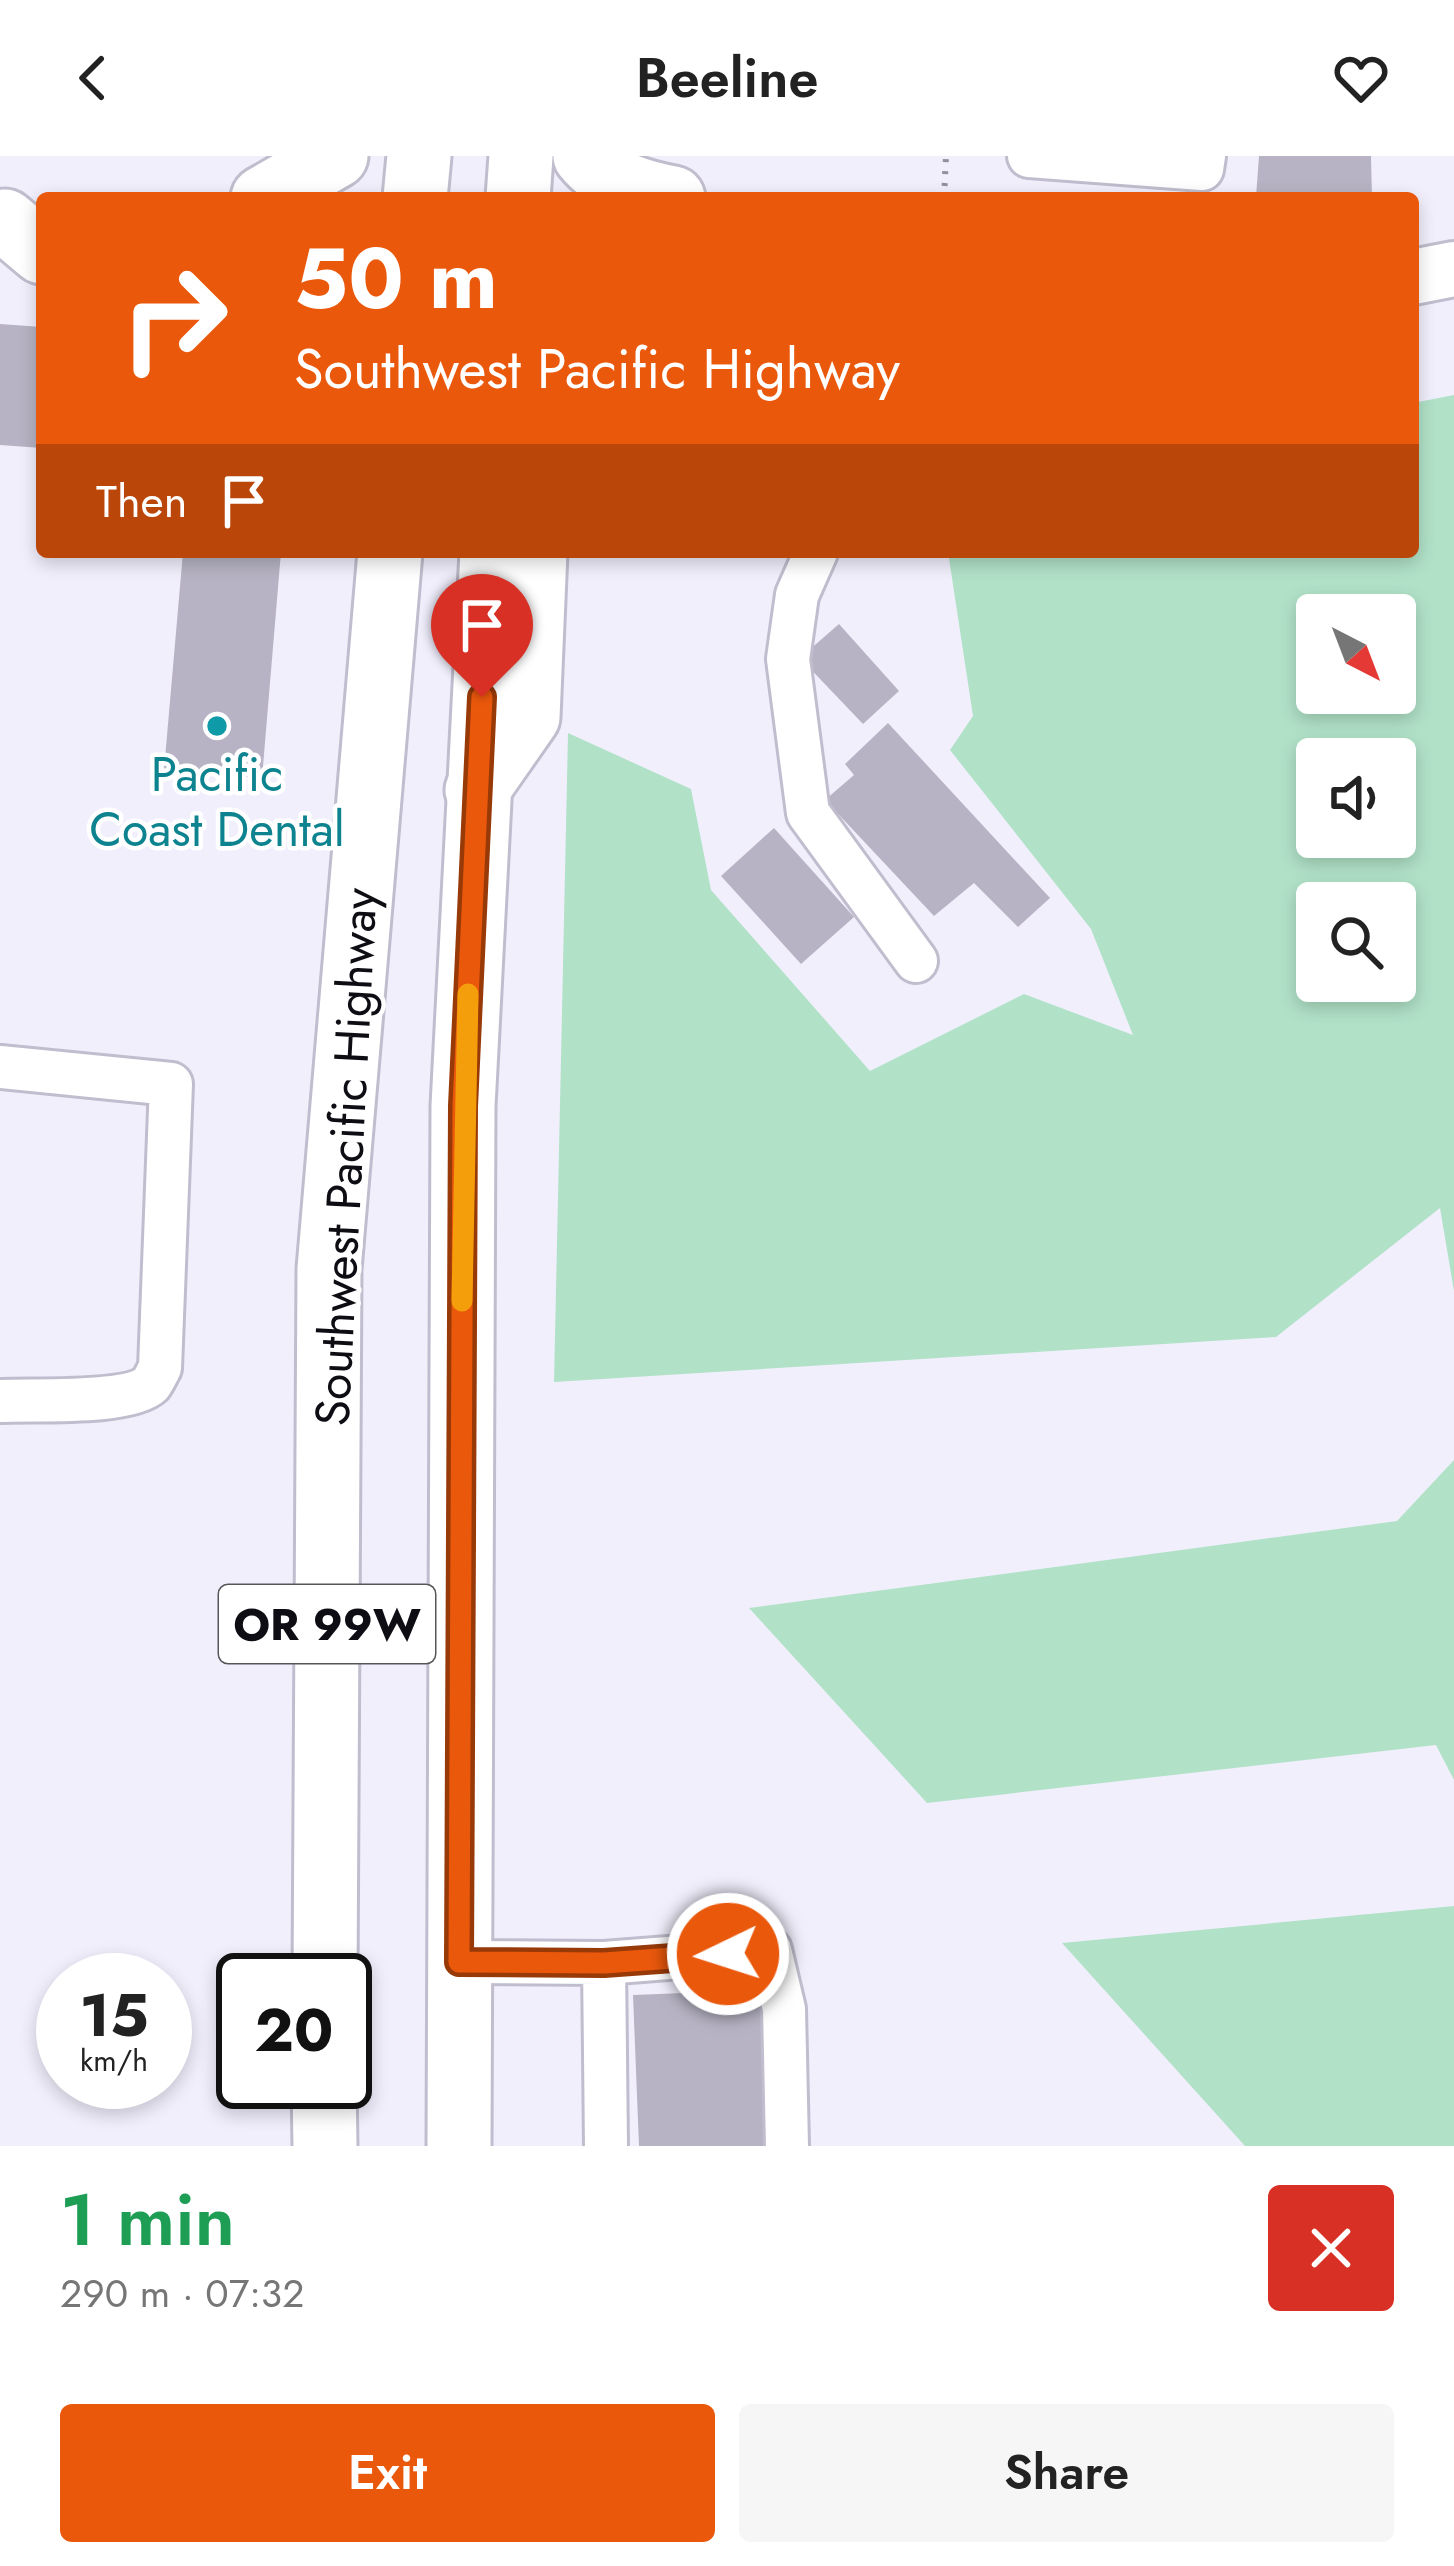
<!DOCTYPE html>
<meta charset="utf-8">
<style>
body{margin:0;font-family:Jost,sans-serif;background:#f6f6f6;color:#222;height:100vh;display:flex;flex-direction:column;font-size:45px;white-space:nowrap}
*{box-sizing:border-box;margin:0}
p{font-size:39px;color:#767676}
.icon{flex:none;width:66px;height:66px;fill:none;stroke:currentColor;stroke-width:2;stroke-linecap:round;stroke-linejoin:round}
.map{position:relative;height:1990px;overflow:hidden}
.panel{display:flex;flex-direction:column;background:#fff;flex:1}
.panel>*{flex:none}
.top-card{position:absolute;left:36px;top:36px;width:1383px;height:366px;border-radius:12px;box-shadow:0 6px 18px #0003;background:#ea580c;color:#fff;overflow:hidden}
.needle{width:78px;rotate:138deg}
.fabs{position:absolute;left:1296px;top:438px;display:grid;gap:24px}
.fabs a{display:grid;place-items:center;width:120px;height:120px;border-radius:12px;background:#fff;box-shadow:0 6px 18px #0003;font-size:60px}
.speed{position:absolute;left:36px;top:1797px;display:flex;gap:24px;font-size:60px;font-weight:700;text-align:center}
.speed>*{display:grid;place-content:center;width:156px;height:156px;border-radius:50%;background:#fff;box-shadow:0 6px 18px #0003;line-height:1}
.speed small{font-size:30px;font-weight:400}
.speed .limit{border:6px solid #111;border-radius:18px;background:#fff;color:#111}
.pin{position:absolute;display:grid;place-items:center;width:102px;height:102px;color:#fff;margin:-123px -51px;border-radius:50% 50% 50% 0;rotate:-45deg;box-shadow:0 0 12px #0007}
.pin .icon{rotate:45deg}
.me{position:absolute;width:132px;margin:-66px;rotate:266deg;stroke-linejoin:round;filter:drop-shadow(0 0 9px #0008)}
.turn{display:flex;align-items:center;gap:42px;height:252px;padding:0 60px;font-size:54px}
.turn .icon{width:156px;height:156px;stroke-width:2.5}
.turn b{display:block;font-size:84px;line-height:102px}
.then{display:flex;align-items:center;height:114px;padding:0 60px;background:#0003;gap:24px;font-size:45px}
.round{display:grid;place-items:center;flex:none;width:126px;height:126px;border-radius:12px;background:#f6f6f6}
.summary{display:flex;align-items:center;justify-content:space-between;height:204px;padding:0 60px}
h1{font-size:72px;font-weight:600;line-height:90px;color:#1e9e55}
.action{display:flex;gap:24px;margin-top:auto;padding:24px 60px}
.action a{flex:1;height:138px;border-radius:12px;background:#ea580c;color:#fff;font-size:48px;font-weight:600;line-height:138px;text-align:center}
.action a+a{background:#f6f6f6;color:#222}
header{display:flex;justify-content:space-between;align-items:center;height:156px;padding:0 60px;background:#fff;font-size:54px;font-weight:600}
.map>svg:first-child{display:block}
.green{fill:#b1e2c8;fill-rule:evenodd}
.building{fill:#b7b3c4}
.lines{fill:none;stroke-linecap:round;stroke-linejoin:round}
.minor-casing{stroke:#c1bdce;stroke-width:48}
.major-casing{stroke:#c1bdce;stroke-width:60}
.highway-casing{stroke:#c1bdce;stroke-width:69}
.path{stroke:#92909b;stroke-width:6;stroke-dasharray:3 9;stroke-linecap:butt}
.minor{stroke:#fff;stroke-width:42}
.major{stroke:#fff;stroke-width:54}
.highway{stroke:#fff;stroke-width:63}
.route-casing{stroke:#983908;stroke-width:30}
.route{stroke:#ea580c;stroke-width:21}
.slow{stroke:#f59e0b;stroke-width:21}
.culture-dot{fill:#0f9aa8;stroke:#fff;stroke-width:4.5}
.labels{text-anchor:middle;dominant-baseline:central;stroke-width:9;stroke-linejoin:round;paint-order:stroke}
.shield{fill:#fff;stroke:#56565a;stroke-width:3}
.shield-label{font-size:45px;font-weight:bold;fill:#0e0d13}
.culture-label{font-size:48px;fill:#0d838f;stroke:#fff}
.street-label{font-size:48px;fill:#0e0d13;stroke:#fff}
</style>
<header><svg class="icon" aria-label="back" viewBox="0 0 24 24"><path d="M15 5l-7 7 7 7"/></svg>Beeline<svg class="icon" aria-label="heart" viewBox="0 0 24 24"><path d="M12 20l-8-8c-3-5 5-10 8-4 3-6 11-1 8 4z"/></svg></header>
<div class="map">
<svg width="1454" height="1990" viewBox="0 0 1454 1990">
<rect width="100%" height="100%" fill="#f2effd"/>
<!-- green -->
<g class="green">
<path d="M1454,239V1135L1440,1052L1276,1181L554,1226L568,577L691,633L711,734L870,915L1024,838L1133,879L1091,773L950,594L973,560L948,396H1413V247ZM1317,459H1395V537H1317ZM1317,603H1395V681H1317ZM1317,747H1395V825H1317Z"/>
<polygon points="1454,1304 1454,1624 1436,1589 927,1647 749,1452 1397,1365"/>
<polygon points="1454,1750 1454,1990 1245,1990 1062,1787"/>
</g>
<!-- building -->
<g class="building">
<polygon points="1259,0 1371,0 1372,42 1256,41"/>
<polygon points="0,168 42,171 42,292 0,289"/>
<polygon points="183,396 281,396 262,622 164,614"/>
<polygon points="839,468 899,535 863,568 800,502"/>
<polygon points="888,567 1050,742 1018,771 974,727 934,760 825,644 854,619 845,608"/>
<polygon points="774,672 854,761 801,808 721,720"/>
<polygon points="762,1834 768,1990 639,1990 633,1839"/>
</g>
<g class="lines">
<defs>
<g id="minor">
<polyline points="1029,0 1202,13 1204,0"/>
<polyline points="816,396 797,439 788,503 808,657 916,805"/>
<path d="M0,911L171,928L160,1212C158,1215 153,1226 151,1228C129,1249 32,1243 0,1245"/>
<polyline points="459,1806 604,1807 606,1990"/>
<polyline points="604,1807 770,1794 784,1853 787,1990"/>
</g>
<polyline id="major" points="1413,121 1454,113"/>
<g id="highway">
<path d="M585,0C606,26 641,36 673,42"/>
<polyline points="263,42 336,0"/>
<polyline points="415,42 419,0"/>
<polyline points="518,42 521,0"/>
<polyline points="5,65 42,96"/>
<polyline points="477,634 528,561 535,396"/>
<polyline points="325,1824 329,1113 390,396"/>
<polyline points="324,1926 325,1990"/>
<polyline points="459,1990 463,950 492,396"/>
</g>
</defs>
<!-- minor casing -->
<use href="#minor" class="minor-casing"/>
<!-- major casing -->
<use href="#major" class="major-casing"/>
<!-- highway casing -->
<use href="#highway" class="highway-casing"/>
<!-- path -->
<polyline class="path" points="944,42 946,0"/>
<!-- minor -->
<use href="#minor" class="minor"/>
<!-- major -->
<use href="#major" class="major"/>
<!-- highway -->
<use href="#highway" class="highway"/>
</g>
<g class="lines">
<defs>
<polyline id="route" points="482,541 463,950 459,1806 604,1807 728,1798"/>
</defs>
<!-- route casing -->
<use href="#route" class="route-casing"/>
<!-- route -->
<use href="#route" class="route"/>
<!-- slow -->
<polyline class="slow" points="462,1145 468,838"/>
</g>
<!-- markers -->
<circle class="culture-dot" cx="217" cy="570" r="12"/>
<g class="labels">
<!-- shield labels -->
<rect class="shield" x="219" y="1429" width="216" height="78" rx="9"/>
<g class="shield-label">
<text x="327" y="1468">OR 99W</text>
</g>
<!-- culture labels -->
<g class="culture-label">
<text x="217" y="618">Pacific<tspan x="217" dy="55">Coast Dental</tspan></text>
</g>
<!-- street labels -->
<g class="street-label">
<text transform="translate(346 1001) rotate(-87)">Southwest Pacific Highway</text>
</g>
</g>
</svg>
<div class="fabs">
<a><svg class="needle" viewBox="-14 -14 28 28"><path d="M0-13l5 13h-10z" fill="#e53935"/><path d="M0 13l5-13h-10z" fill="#767676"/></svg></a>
<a><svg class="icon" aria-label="sound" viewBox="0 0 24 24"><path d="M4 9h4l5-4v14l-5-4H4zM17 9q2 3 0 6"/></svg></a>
<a><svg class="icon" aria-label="search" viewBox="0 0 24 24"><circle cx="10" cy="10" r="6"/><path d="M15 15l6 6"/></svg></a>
</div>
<div class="speed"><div>15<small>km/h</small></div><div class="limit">20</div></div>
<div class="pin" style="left:482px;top:541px;background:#d93025"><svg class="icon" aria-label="arrive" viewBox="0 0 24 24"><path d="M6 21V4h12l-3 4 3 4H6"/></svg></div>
<svg class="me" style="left:728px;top:1798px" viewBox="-20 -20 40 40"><circle r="17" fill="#ea580c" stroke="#fff" stroke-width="3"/><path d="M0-11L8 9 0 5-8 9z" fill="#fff"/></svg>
<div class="top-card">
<div class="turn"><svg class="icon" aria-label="right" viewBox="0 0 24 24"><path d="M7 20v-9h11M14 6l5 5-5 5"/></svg><div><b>50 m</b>Southwest Pacific Highway</div></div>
<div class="then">Then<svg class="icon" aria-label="arrive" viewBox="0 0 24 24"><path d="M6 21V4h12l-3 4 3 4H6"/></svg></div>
</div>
</div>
<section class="panel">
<div class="summary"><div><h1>1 min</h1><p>290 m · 07:32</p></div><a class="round" style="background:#d93025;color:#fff"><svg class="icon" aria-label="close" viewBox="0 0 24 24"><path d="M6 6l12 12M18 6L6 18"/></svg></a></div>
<div class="action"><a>Exit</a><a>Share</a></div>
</section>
